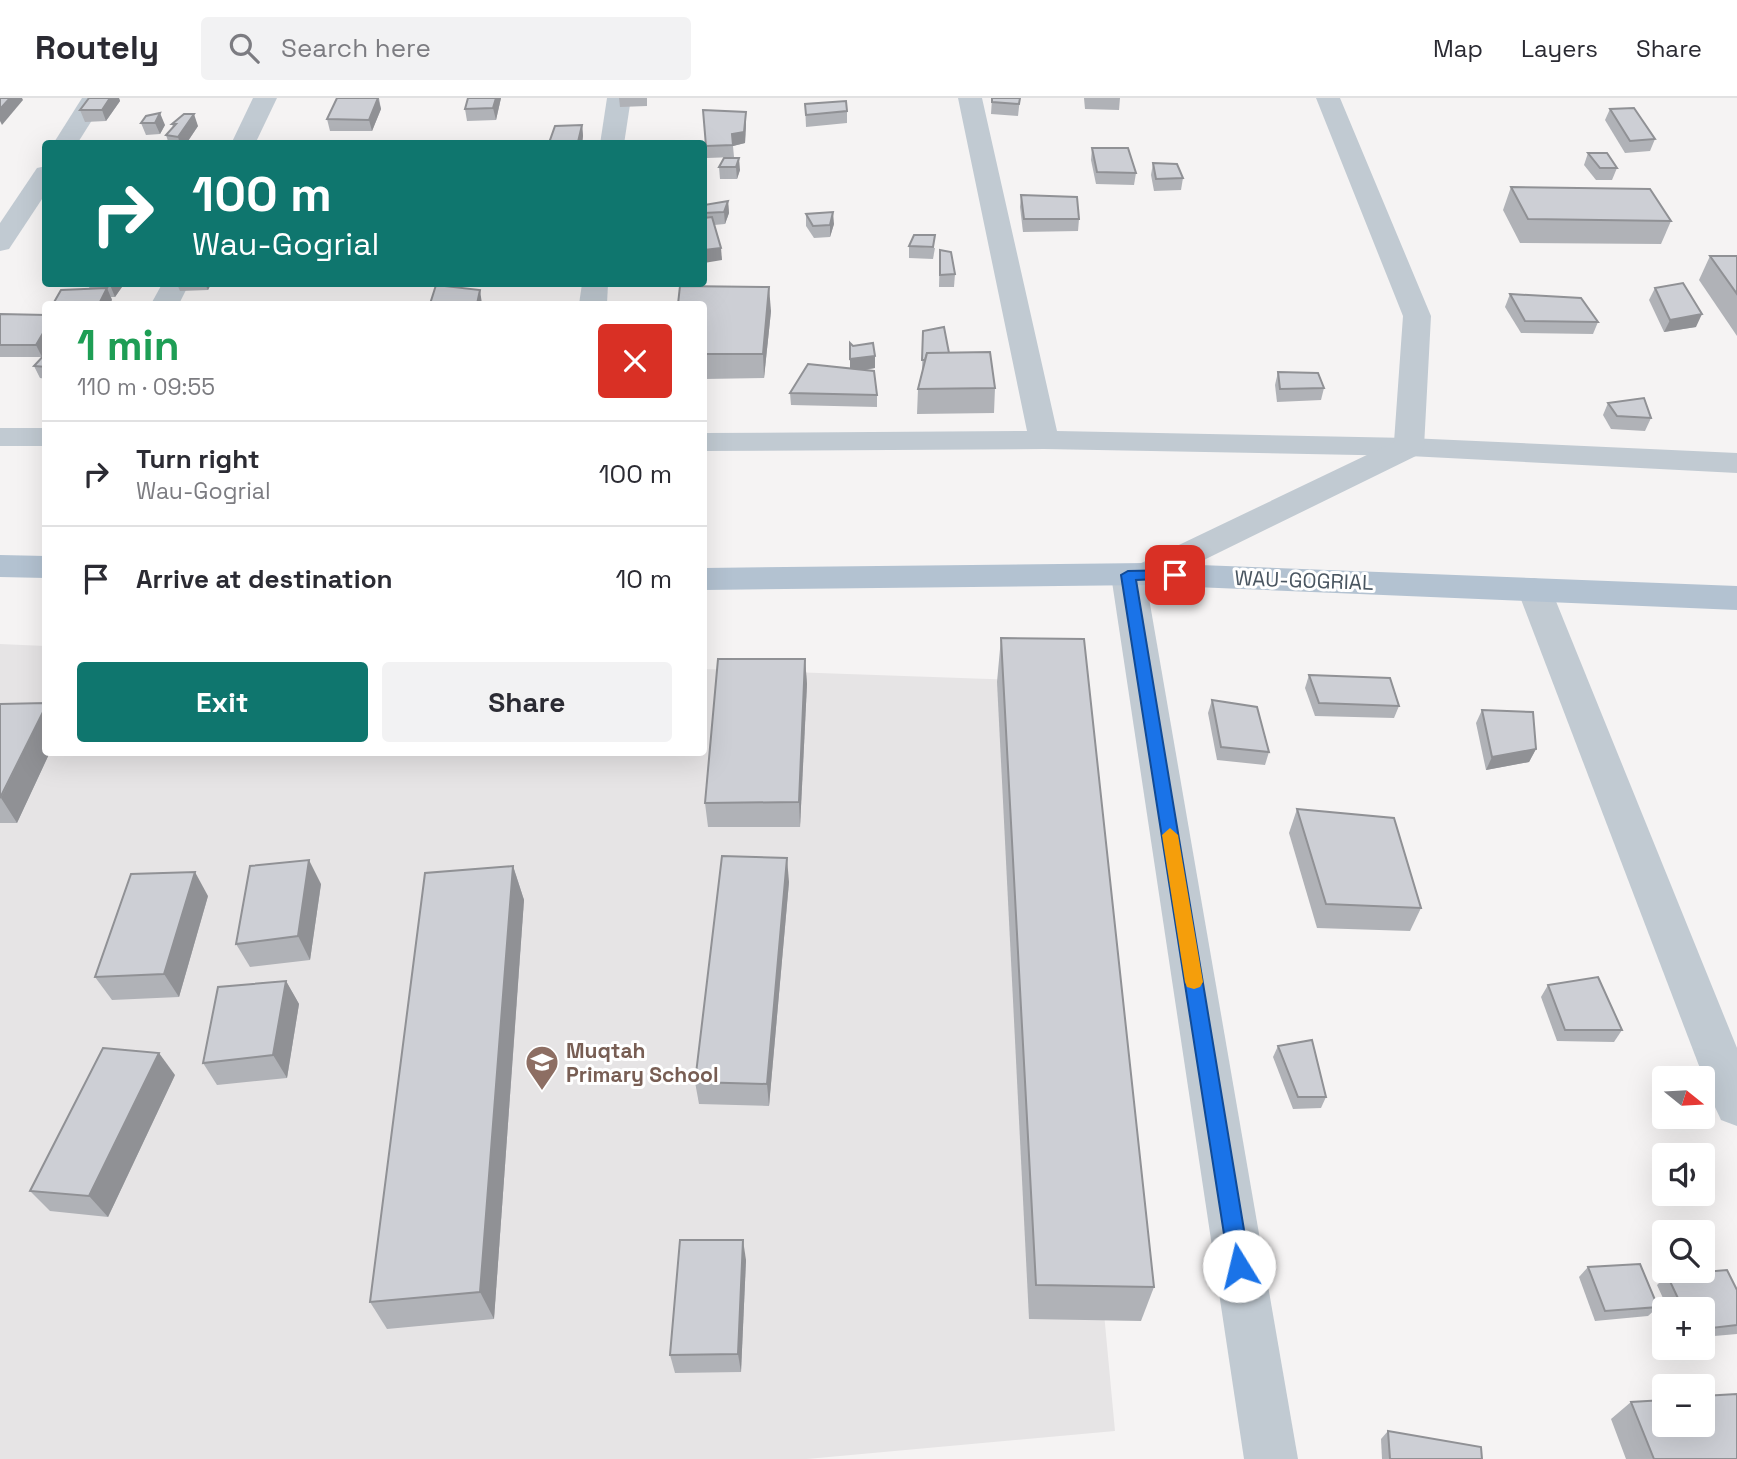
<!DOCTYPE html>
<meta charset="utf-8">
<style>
body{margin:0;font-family:"Space Grotesk",sans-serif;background:#f2f2f3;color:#2b2b33;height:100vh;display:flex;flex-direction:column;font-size:26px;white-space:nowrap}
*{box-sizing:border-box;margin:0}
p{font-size:23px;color:#7c7c81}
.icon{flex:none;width:38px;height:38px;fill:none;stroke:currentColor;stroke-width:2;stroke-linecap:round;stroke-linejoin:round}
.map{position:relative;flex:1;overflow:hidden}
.side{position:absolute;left:42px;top:203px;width:665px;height:455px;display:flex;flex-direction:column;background:#fff;border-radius:7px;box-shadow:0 7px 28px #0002}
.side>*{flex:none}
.hud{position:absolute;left:42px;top:42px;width:665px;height:147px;border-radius:7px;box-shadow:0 7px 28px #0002;background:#0f766e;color:#fff;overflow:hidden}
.needle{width:46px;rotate:108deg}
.controls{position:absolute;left:1652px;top:968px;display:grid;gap:14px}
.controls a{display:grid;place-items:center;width:63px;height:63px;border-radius:7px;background:#fff;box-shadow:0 7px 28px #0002;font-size:35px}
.pin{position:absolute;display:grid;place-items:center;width:60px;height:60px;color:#fff;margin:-30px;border-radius:14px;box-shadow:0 4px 10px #0006}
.me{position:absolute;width:77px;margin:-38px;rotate:351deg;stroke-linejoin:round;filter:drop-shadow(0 0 5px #0008)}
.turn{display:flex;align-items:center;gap:24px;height:147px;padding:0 35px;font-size:32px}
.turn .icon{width:91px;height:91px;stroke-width:2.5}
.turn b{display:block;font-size:49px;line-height:60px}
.round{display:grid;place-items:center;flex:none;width:74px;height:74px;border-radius:7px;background:#f2f2f3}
.head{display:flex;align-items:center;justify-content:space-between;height:119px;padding:0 35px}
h1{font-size:42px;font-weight:700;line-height:52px;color:#1e9e55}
.button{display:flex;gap:14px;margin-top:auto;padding:14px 35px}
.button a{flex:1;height:80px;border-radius:7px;background:#0f766e;color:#fff;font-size:28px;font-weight:700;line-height:80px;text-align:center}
.button a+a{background:#f2f2f3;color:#2b2b33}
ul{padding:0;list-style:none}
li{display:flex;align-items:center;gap:21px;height:105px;padding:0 35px;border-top:2px solid #e1e1e2}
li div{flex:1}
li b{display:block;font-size:26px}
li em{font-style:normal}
header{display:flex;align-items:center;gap:42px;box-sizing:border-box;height:98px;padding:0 35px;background:#fff;border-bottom:2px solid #e1e1e2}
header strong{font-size:33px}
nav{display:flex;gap:38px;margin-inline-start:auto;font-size:24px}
.search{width:490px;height:63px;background:#f2f2f3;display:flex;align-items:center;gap:18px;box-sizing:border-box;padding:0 24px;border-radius:7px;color:#7c7c81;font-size:26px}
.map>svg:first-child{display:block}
.education{fill:#e6e4e5}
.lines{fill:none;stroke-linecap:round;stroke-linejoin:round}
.minor{fill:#c1cad2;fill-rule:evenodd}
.tertiary{fill:#c1cad2;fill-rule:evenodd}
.primary{fill:#b3c2d1;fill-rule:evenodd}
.wall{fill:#b0b2b7}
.shaded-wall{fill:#909195}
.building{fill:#cdcfd5;stroke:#909195;stroke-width:2}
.route{fill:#1a73e8;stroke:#114b97;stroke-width:2}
.slow{fill:#f59e0b}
.labels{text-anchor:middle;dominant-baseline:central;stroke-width:6;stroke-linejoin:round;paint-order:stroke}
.street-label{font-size:21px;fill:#4a5661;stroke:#fff}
.education-label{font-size:21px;font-weight:bold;fill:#785e54;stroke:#fff;text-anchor:start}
</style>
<header>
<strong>Routely</strong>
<div class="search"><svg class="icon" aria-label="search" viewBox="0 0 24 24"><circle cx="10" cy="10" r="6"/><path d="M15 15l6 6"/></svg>Search here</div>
<nav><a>Map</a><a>Layers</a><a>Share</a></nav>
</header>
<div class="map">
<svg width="1737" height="1361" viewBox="0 0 1737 1361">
<rect width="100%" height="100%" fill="#f5f3f3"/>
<!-- education -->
<polygon class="education" points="0,546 45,548 46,654 704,654 704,571 1045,583 1115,1333 807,1361 0,1361"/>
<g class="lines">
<!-- minor -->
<g class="minor">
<polygon points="82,0 106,0 77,46 53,46"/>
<polygon points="253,0 277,0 255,46 231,46"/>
<polygon points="607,0 631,0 624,46 600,46"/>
<polygon points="958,0 982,0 1057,333 1409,340 1737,355 1737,375 1409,358 1044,351 704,353 704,335 1027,333"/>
<polygon points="46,68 46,95 9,151 0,153 0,125 37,70"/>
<polygon points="162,186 189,186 179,206 151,206"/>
<polygon points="582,186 608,186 607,206 579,206"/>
<rect x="0" y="330" width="46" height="18"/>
<polygon points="1128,466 1140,469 1145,477 1298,1361 1244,1361 1111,477 1116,469"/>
<polygon points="1534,480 1546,483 1551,491 1737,950 1737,1028 1721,1022 1714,1007 1517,491 1522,483"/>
</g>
<!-- tertiary -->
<polygon class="tertiary" points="1316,0 1340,0 1431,218 1424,349 1420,356 1159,484 1147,487 1135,484 1130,476 1135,468 1394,344 1403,218"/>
<!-- primary -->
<g class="primary">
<polygon points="0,457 46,458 46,480 0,479"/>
<polygon points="1147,465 1737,488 1737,512 1147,487 704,492 704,470"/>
</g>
</g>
<!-- wall -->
<g class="wall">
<polygon points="89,0 119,0 120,3 106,23 85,24 80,12"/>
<polygon points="379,0 381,11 372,33 330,33 327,21"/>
<polygon points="468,0 501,0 496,22 467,23 465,11"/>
<polygon points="619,0 647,0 647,8 620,9"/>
<polygon points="992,0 1020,0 1018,18 991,16"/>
<polygon points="1084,0 1120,0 1119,12 1085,11"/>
<polygon points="805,6 847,13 847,25 806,29"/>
<polygon points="1610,11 1655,41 1650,53 1625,55 1605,22"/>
<polygon points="703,12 746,14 746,26 745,45 733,48 734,59 707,60"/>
<polygon points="146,18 165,27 160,36 146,37 141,25"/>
<polygon points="172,26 198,28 186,46 169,46 166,37 173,29"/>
<polygon points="582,27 583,38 582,46 549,46"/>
<polygon points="1092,50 1136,75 1134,87 1096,86 1091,62"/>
<polygon points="1588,55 1617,70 1612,82 1596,82 1584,67"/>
<polygon points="724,60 740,72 737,81 720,81 719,69"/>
<polygon points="1153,65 1183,80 1181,92 1154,93 1151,77"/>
<polygon points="1511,89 1671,123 1661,146 1520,145 1503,112"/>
<polygon points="1021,97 1079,121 1078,133 1023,134 1020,109"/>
<polygon points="728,103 729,115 725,126 714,127 722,162 704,120 704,107"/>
<polygon points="806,116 834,126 830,139 814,140 806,128"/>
<polygon points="909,148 935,150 933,161 909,160"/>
<polygon points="940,152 955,176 954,189 939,189"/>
<polygon points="1710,158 1737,158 1737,238 1699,182"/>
<polygon points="89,186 124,186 115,199 111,199 112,202 90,191 88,187"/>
<polygon points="177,186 211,186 208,192 180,193"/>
<polygon points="292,186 326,186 325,188 292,188"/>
<polygon points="1655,190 1696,229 1664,234 1649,202"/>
<polygon points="1510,196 1598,224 1593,236 1521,235 1505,209"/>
<polygon points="704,206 771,213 764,280 704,281"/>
<polygon points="0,216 46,217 42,259 46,255 46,281 40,280 34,268 42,259 0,259"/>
<polygon points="923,233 949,255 995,290 994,315 917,316 918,291 922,275"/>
<polygon points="850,245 875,270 865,272 877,297 877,309 791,307 790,295 850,270"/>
<polygon points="1278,274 1324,290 1321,302 1277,304 1275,287"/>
<polygon points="1608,305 1651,320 1645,333 1611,331 1603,317"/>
<polygon points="1001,540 1154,1189 1141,1223 1029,1221 997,584"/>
<polygon points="805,561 807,586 800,729 708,729 705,705"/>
<polygon points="1309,577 1399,608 1394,620 1315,618 1305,590"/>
<polygon points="1212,602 1269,654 1265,667 1217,662 1208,615"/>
<polygon points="0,606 46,654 50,654 17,725 0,725"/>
<polygon points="1482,612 1536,651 1529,664 1486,672 1476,625"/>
<polygon points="1297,711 1421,810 1410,833 1317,830 1289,735"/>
<polygon points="513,768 524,802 494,1221 387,1231 370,1204"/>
<polygon points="789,784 769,1008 699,1006 695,984"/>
<polygon points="321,786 310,862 250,869 236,846"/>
<polygon points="208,798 179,899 112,902 95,879"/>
<polygon points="286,883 299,906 287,980 217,987 203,965"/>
<polygon points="1548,887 1622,932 1614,944 1557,943 1541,899"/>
<polygon points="1278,948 1326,999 1321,1010 1293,1011 1273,959"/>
<polygon points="175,977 108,1119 50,1113 30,1093"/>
<polygon points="746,1162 741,1274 675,1275 670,1257"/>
<polygon points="1588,1169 1658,1209 1648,1218 1595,1223 1579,1179"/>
<polygon points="1667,1177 1737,1192 1737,1236 1703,1239 1703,1211 1668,1211 1657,1187"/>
<polygon points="1631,1304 1737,1361 1626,1361 1611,1321"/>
<polygon points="1388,1333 1482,1361 1382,1361 1381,1341"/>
</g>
<!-- shaded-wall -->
<g class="shaded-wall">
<polygon points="10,0 22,0 23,2 2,27 0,23 0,11"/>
<polygon points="110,0 119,0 120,3 106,23 102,12"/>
<polygon points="378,0 381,11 372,33 369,22"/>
<polygon points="496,0 501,0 496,22 493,10"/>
<polygon points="746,14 746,26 745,45 733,48 732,36"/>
<polygon points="160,15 165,27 160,36 155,25"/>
<polygon points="194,16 198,28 186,46 180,46 178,39"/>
<polygon points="582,27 583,38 582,46 578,46"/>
<polygon points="739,60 740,72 737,81 736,69"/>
<polygon points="728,103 729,115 725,126 724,114"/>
<polygon points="833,114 834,126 830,139 830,127"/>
<polygon points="721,150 722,162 704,165 704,152"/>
<polygon points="111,186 124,186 115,199 110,187"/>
<polygon points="205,186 211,186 208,192"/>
<polygon points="769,189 771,213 764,280 763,256"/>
<polygon points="107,190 112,202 110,206 99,206"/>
<polygon points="480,192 482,206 477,206"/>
<polygon points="1702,216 1696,229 1664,234 1670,222"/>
<polygon points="46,230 46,253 42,259 36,247"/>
<polygon points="875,258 875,270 850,274 850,261"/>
<polygon points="805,561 807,586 800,729 799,704"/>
<polygon points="46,608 46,654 50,654 17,725 1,700"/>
<polygon points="1536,651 1529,664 1486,672 1492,659"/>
<polygon points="787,760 789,784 769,1008 767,986"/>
<polygon points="309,762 321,786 310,862 298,838"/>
<polygon points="513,768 524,802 494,1221 480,1194"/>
<polygon points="195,774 208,798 179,899 164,876"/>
<polygon points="286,883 299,906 287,980 273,957"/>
<polygon points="159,955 175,977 108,1119 89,1098"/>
<polygon points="743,1142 746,1162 741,1274 738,1256"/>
</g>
<!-- building -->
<g class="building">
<polygon points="0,0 10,0 0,11"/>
<polygon points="89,0 110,0 102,12 80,12"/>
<polygon points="337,0 378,0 369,22 327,21"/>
<polygon points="468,0 496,0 493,10 465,11"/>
<polygon points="992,0 1020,0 1019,6 992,4"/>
<polygon points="846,3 847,13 806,17 805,6"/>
<polygon points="1634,10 1655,41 1630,43 1610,11"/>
<polygon points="703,12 746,14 744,34 732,36 733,47 706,48"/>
<polygon points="160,15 155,25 141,25 146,18"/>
<polygon points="184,16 194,16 178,39 166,37 176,26 172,26"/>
<polygon points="582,27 578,44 549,45 555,28"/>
<polygon points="1092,50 1128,50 1136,75 1097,74"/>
<polygon points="1588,55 1607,55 1617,70 1600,70"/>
<polygon points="724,60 739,60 736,69 719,69"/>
<polygon points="1153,65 1177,66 1183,80 1156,81"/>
<polygon points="1511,89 1650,91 1671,123 1528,121"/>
<polygon points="1021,97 1077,99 1079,121 1024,121"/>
<polygon points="728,103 724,114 704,115 704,107"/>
<polygon points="833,114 830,127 813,128 806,116"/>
<polygon points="712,119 721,150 704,152 704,120"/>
<polygon points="914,137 935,137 933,149 909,148"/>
<polygon points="940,152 951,154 955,176 940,177"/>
<polygon points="1710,158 1737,158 1737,196"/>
<polygon points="1683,185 1702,216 1670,222 1655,190"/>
<polygon points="89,186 111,186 110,187 88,187"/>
<polygon points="436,187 480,192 477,206 430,206"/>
<polygon points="680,188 769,189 763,256 704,256 704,206 678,206"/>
<polygon points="107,190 99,206 53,206 61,192"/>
<polygon points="1510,196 1581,200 1598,224 1525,223"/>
<polygon points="0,216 46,217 46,230 36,247 0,247"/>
<polygon points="944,229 949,255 927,255 925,262 922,262 923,233"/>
<polygon points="850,245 853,248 873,245 875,258 850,261"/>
<polygon points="990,254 995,290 918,291 927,255"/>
<polygon points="46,255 46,269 34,268"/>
<polygon points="808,266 874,273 877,297 790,295"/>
<polygon points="1278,274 1318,275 1324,290 1280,291"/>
<polygon points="1644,300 1651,320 1617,318 1608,305"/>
<polygon points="1001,540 1084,541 1154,1189 1036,1187"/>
<polygon points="718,561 805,561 799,704 705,705"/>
<polygon points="1309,577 1390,580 1399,608 1319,605"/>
<polygon points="1212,602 1257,609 1269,654 1221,649"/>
<polygon points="46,605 46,608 0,700 0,606"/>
<polygon points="1482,612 1533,614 1536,651 1492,659"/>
<polygon points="1297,711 1394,720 1421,810 1326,806"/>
<polygon points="722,758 787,760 767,986 695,984"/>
<polygon points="309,762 298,838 236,846 250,768"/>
<polygon points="513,768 480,1194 370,1204 425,775"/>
<polygon points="195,774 164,876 95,879 131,776"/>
<polygon points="1598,879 1622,932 1565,932 1548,887"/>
<polygon points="286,883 273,957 203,965 218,889"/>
<polygon points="1312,942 1326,999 1298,999 1278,948"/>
<polygon points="103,950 159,955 89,1098 30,1093"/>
<polygon points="680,1142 743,1142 738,1256 670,1257"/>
<polygon points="1640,1166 1658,1209 1605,1213 1588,1169"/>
<polygon points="1727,1172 1737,1192 1737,1227 1703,1231 1703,1211 1683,1211 1667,1177"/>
<polygon points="1737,1296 1737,1361 1654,1361 1631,1304 1664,1302 1664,1326 1703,1326 1703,1298"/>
<polygon points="1388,1333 1481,1349 1482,1361 1390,1361"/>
</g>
<!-- route -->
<polygon class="route" points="1175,472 1182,477 1180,480 1136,482 1250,1168 1247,1175 1239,1178 1232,1175 1229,1168 1121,477 1128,473"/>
<!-- slow -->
<polygon class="slow" points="1170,730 1178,737 1203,884 1200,889 1194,891 1187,889 1185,884 1162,737"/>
<!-- icons -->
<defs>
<symbol id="school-pin" viewBox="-11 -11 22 30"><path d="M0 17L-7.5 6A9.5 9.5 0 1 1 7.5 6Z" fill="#8d6e63" stroke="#fff"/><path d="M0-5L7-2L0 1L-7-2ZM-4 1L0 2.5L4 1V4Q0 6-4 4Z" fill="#fff"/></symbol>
</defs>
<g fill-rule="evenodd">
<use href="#school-pin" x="523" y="945" width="38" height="52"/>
</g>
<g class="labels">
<!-- street labels -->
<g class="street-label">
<text transform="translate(1304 482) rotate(2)">WAU-GOGRIAL</text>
</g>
<!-- education labels -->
<g class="education-label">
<text x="566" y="952">Muqtah<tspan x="566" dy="24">Primary School</tspan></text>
</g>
</g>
</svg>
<div class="controls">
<a><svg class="needle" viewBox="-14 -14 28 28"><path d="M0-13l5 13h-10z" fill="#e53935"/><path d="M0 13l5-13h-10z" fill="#7c7c81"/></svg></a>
<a><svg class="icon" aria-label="sound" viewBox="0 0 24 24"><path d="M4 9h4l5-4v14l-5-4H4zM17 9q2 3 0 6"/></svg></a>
<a><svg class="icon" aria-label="search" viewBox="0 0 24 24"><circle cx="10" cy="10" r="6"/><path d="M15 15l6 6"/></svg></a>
<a>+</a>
<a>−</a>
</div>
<div class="pin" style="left:1175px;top:477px;background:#d93025"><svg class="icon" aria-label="arrive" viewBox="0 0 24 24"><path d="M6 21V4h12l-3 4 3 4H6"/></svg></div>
<svg class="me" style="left:1239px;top:1168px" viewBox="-20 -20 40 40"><circle r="19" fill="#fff"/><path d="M0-13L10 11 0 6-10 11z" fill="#1a73e8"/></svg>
<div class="hud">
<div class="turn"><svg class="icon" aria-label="right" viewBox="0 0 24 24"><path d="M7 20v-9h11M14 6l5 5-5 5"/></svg><div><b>100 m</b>Wau-Gogrial</div></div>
</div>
<section class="side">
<div class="head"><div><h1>1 min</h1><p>110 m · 09:55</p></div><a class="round" style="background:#d93025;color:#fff"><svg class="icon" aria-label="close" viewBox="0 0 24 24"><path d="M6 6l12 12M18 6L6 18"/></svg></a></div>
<ul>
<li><svg class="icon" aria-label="right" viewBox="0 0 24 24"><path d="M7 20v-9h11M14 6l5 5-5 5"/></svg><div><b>Turn right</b><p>Wau-Gogrial</p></div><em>100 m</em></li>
<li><svg class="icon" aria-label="arrive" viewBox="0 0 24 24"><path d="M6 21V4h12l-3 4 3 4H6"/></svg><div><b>Arrive at destination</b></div><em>10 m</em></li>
</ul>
<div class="button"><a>Exit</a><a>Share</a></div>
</section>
</div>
